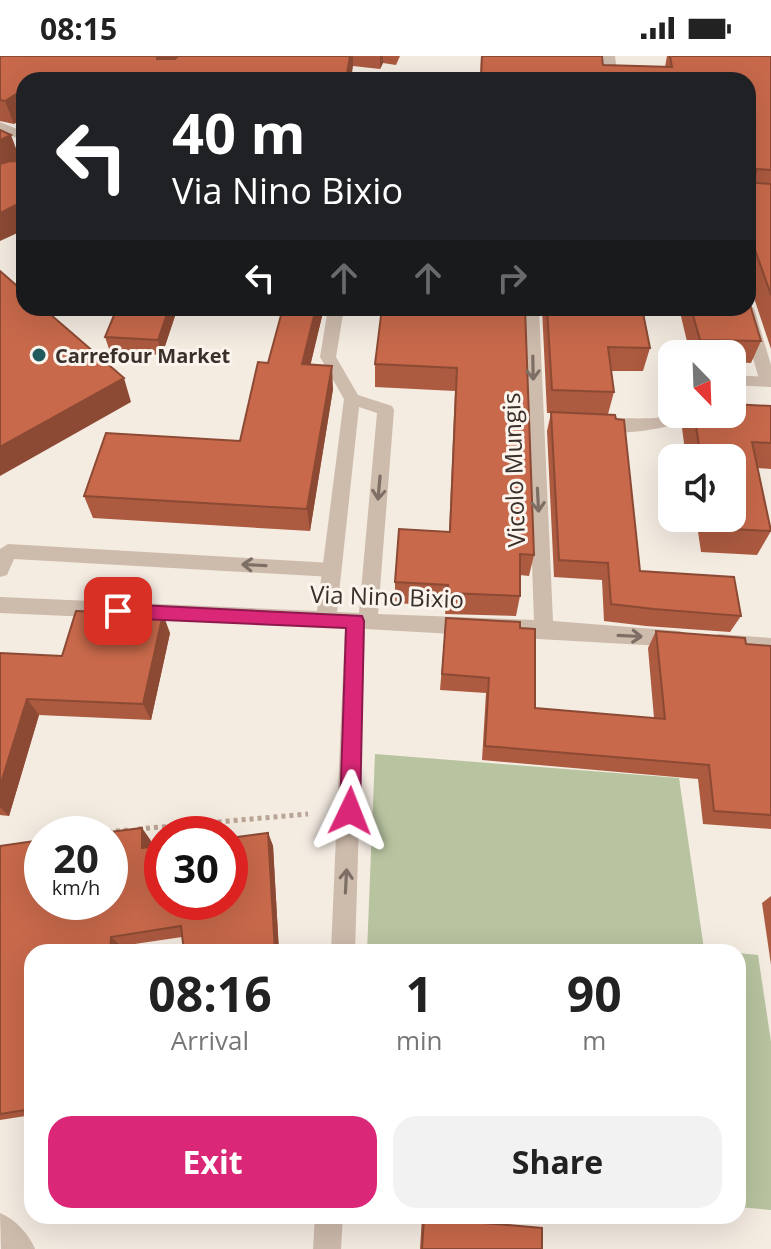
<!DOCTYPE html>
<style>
body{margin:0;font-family:"Open Sans",sans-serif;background:#f2f2f2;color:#222;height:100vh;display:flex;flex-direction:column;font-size:30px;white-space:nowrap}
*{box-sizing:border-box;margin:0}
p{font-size:26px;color:#767676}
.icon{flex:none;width:44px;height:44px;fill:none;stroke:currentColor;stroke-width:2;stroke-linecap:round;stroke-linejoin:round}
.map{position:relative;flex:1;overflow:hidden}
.side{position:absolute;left:24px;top:888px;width:722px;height:280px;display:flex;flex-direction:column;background:#fff;border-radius:24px;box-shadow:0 8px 32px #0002}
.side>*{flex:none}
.hud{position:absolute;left:16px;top:16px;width:740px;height:244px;border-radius:24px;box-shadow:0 8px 32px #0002;background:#202124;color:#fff;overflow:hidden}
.needle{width:52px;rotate:157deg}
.fabs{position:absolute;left:658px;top:284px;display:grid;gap:16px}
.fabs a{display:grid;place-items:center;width:88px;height:88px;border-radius:16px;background:#fff;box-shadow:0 8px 32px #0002;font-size:40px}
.speed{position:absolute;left:24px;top:760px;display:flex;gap:16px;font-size:40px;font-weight:700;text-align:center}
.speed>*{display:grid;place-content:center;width:104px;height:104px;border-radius:50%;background:#fff;box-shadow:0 8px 32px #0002;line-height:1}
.speed small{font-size:20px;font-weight:400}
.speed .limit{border:12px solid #d22;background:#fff;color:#111}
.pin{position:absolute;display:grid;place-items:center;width:68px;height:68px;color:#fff;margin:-34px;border-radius:16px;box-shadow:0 4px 12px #0006}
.me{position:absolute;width:88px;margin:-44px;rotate:2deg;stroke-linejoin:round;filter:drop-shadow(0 0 6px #0008)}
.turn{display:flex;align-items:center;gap:28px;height:168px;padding:0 24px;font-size:36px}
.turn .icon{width:104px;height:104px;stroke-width:2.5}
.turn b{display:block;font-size:56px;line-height:68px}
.lanes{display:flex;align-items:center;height:76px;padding:0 24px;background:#0003;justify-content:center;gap:40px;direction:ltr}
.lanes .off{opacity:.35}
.eta{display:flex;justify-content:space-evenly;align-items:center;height:136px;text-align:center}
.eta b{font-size:48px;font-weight:700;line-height:56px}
.primary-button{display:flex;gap:16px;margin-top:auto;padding:16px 24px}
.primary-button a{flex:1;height:92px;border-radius:24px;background:#db2777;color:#fff;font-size:32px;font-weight:700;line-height:92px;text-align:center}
.primary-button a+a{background:#f2f2f2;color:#222}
.status{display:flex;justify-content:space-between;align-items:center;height:56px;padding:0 40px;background:#fff;direction:ltr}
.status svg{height:22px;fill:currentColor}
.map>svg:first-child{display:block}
.green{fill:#b8c4a0}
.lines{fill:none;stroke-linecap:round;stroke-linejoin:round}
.path{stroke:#b9a596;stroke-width:5;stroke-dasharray:4 4;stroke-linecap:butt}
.service{fill:#cdbbac;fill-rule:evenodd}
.pedestrian{fill:#cdbbac;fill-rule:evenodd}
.minor{fill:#cdbbac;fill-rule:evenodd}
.tertiary{fill:#cdbbac;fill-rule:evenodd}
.wall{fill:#ac5a40}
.shaded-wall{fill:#8c4a34}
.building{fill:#c8694b;stroke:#8c4a34;stroke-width:2}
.oneway{stroke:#7d6f65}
.route{fill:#db2777;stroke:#8e194d;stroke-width:2}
.poi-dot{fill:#1f5a5e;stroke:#fbf5ee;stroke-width:3}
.labels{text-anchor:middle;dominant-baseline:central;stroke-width:6;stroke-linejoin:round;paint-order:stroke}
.far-poi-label{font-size:20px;font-weight:bold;fill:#3b302b;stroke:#fbf5ee;text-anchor:start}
.street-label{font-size:24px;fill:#3b302b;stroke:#fbf5ee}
</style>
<div class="status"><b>08:15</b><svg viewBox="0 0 49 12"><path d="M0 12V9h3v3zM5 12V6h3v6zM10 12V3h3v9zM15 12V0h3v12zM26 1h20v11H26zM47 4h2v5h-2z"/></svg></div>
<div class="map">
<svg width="771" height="1193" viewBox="0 0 771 1193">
<rect width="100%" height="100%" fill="#f4ebe1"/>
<!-- green -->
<g class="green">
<polygon points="375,698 679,722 704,893 728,896 367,896"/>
<polygon points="738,897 758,899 771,986 771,1154 738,1151"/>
</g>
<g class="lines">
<!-- path -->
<g class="path">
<polyline points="138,773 308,758"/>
<polyline points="84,778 128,774"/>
</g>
<!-- service -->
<polygon class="service" points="8,488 332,507 339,509 341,514 339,519 332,521 14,503 7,519 0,521 0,493"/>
<!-- pedestrian -->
<polygon class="pedestrian" points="748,248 754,252 771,309 771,331 768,331 760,326 738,252 748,252"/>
<!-- minor -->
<g class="minor">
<polygon points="603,0 615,0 618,24 606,24"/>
<path d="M328,252H344L336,301L358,339L392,350L394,354L378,558L534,564L523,252H539L553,565L679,575L686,577L689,583L686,589L679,591L365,573L355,896H331L345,572L0,557V541L317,555L344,343L320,301ZM359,351L377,357L359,557L337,556Z"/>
<polygon points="669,316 672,316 672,345 664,339 661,321"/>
<polygon points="732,319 771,321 771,331 732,329"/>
<path d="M672,348V358H678L673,369C655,374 603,383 591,369C601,358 643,365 661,361L666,350Z"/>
<polygon points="719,578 771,582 771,598 712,592 709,586 712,580"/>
<path d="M0,1157C15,1163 29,1178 35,1193H1Z"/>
<polygon points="315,1160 343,1160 341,1193 313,1193"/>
</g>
<!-- tertiary -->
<polygon class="tertiary" points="0,66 24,76 24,85 0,75"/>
</g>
<!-- wall -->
<g class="wall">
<polygon points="0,0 400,0 396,9 383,7 380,13 353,10 24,24 14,68 0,65"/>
<polygon points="481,0 602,0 603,9 665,11 667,0 771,0 771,293 748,224 748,24 480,24"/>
<polygon points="117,252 175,252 176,257 162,299 110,296 105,281"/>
<polygon points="276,252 324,252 310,309 333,333 310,475 93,462 84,440 240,385 268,307 282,257 277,257"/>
<polygon points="525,252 534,499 529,520 520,519 520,540 516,560 445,558 446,550 395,547 395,526 449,476 455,335 375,331 375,308"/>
<polygon points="542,252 642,252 650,292 643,315 611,315 614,336 608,358 640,515 741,560 730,576 646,570 604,565 602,524 554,521 547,375 551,357 547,357"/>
<polygon points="679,252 748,252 761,285 751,307 732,306 732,298 690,298"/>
<polygon points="771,350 771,413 757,412 771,475 757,499 701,496 696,462 732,462 732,402 686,402 682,372 687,358 732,358"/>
<polygon points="446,562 520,572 535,652 654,662 648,592 656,575 746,588 771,590 771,773 703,768 698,723 482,704 486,637 440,634"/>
<polygon points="170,577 151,664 39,659 9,760 0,759 0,597 62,600"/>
<polygon points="142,772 151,785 151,791 268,777 273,790 279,896 184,896 182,881 121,890 32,896 32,1059 0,1064 0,790"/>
<polygon points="771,840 771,909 762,847"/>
<polygon points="422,1160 542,1172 542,1193 420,1193"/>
</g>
<!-- shaded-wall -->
<g class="shaded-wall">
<polygon points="157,0 185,0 162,22"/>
<polygon points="350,0 353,0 353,10 351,24 346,24"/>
<polygon points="380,0 383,0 383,7 380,13"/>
<polygon points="24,33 24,62 14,68 5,45"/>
<polygon points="11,79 20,103 0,111 0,84"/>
<polygon points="24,145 24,174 0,185 0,157"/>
<polygon points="169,252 175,252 176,257 162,299 158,284"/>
<polygon points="316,252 324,252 305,332 302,308"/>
<polygon points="332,310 333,333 310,475 307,453"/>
<polygon points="124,322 131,346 0,420 0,391"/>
<polygon points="163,558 170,577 151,664 143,648"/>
<polygon points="27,643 39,659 9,760 0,751 0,730"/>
<polygon points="142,772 151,785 151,805 142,792"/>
<polygon points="268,777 273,790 279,896 275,896"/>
<polygon points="111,881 121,890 121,896 110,896"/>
</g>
<!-- building -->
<g class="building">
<polygon points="0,0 157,0 157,3 175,3 178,0 350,0 346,24 24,24 24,33 5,45 0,44"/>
<polygon points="482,0 602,0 603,9 672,11 670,0 771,0 771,114 757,113 754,124 757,127 771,128 771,239 748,174 748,24 481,24"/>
<polygon points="0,74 11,79 0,84"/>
<polygon points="10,105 24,106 24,145 0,157 0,108"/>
<polygon points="0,215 24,236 24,252 43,252 124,322 0,391"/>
<polygon points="748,242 761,285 700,284 691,252 748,252"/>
<polygon points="117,252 169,252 158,284 105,281"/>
<polygon points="283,252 316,252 302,308 332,310 307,453 84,440 106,377 240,385 258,306 268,307"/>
<polygon points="382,252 525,252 534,499 520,498 520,540 448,537 448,529 395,526 399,473 450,476 457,312 375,308"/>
<polygon points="547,252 642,252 650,292 608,291 614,336 552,334"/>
<polygon points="732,348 771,350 771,387 752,386 771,475 713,472 711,462 732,462 732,402 701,402 694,358 732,358"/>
<polygon points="551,356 615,359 616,363 624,364 640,515 734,521 741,560 654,553 611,548 608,507 559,504"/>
<polygon points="76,555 163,558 143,648 27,643 0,730 0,597 62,600"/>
<polygon points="446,562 520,566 520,572 535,573 535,652 665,663 656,575 745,582 746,588 771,590 771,759 714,755 709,709 485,690 489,622 442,618"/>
<polygon points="142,772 142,792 162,790 162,846 230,846 230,782 268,777 275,896 184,896 181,870 111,881 110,896 32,896 32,1053 0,1058 0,790 42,784 42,846 110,846 110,778 94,778"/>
<polygon points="424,1162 542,1172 542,1193 422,1193"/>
</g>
<!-- one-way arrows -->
<defs><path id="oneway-shaft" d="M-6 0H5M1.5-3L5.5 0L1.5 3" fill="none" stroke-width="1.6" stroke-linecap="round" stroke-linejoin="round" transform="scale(2)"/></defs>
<g class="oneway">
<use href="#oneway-shaft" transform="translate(533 312) rotate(89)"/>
<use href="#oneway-shaft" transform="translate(379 432) rotate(95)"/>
<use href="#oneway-shaft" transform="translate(538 444) rotate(87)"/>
<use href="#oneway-shaft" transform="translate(254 509) rotate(-177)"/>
<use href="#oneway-shaft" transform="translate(630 580) rotate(3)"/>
<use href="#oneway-shaft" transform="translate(346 825) rotate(-87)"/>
</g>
<!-- route -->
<polygon class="route" points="118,548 362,560 364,565 360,755 357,762 350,764 343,762 340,755 346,572 118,562 109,555"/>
<!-- markers -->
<circle class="poi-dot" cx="39" cy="299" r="8"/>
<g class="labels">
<!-- far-poi labels -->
<g class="far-poi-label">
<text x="55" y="299">Carrefour Market</text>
</g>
<!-- street labels -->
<g class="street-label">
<text transform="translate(513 414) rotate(-92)">Vicolo Mungis</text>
<text transform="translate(387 540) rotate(2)">Via Nino Bixio</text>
</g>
</g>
</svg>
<div class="fabs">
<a><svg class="needle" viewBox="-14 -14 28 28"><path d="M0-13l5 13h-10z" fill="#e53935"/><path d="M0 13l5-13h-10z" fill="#767676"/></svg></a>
<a><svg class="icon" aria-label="sound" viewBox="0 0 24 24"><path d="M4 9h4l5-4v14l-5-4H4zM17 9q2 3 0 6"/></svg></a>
</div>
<div class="speed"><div>20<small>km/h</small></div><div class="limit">30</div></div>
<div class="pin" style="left:118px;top:555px;background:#d93025"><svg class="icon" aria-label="arrive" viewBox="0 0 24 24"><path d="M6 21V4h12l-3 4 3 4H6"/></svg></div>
<svg class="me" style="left:350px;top:755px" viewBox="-20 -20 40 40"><path d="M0-17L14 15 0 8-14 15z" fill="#db2777" stroke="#fff" stroke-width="4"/></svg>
<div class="hud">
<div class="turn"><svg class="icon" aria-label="left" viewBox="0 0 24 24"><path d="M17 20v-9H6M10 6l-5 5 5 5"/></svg><div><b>40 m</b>Via Nino Bixio</div></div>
<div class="lanes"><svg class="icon" aria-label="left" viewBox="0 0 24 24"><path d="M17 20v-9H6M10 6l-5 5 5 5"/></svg><svg class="icon off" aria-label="ahead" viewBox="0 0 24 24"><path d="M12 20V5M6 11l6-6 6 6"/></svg><svg class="icon off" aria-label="ahead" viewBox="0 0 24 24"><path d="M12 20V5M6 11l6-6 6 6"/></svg><svg class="icon off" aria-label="right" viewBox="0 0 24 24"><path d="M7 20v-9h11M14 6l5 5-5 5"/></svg></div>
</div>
<section class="side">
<div class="eta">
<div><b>08:16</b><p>Arrival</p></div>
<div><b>1</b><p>min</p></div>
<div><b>90</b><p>m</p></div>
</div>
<div class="primary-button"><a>Exit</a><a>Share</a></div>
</section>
</div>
